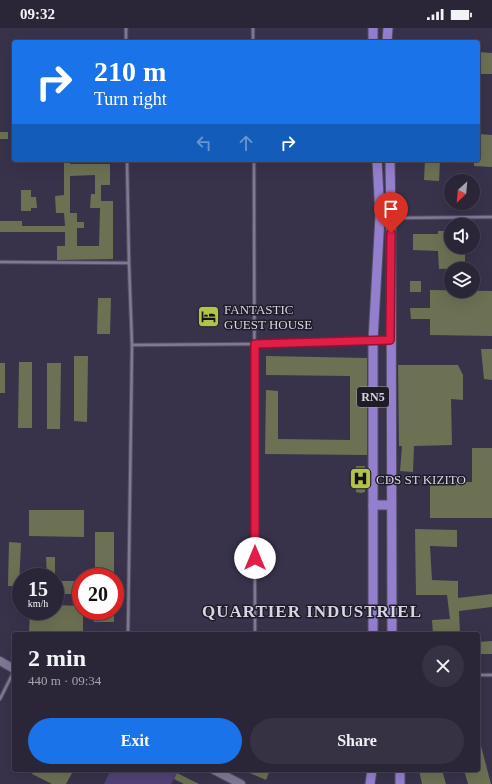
<!DOCTYPE html>
<meta charset="utf-8">
<style>
body{margin:0;font-family:"Times New Roman",serif;background:#363243;color:#f1f3f6;height:100vh;display:flex;flex-direction:column;font-size:15px;white-space:nowrap}
*{box-sizing:border-box;margin:0}
p{font-size:13px;color:#a5a5ae}
.icon{flex:none;width:22px;height:22px;fill:none;stroke:currentColor;stroke-width:2;stroke-linecap:round;stroke-linejoin:round}
.map{position:relative;flex:1;overflow:hidden}
.sheet{position:absolute;left:12px;top:604px;width:468px;height:140px;display:flex;flex-direction:column;background:#2a2638;border-radius:4px;box-shadow:0 4px 16px #0002,0 0 0 1px #464353}
.sheet>*{flex:none}
.banner{position:absolute;left:12px;top:12px;width:468px;height:122px;border-radius:4px;box-shadow:0 4px 16px #0002,0 0 0 1px #464353;background:#1a73e8;color:#fff;overflow:hidden}
.needle{width:26px;rotate:206deg}
.fabs{position:absolute;left:444px;top:146px;display:grid;gap:8px}
.fabs a{display:grid;place-items:center;width:36px;height:36px;border-radius:50%;background:#2a2638;box-shadow:0 4px 16px #0002,0 0 0 1px #464353;font-size:20px}
.speed{position:absolute;left:12px;top:540px;display:flex;gap:8px;font-size:20px;font-weight:700;text-align:center}
.speed>*{display:grid;place-content:center;width:52px;height:52px;border-radius:50%;background:#2a2638;box-shadow:0 4px 16px #0002,0 0 0 1px #464353;line-height:1}
.speed small{font-size:10px;font-weight:400}
.speed .limit{border:6px solid #d22;background:#fff;color:#111}
.pin{position:absolute;display:grid;place-items:center;width:34px;height:34px;color:#fff;margin:-41px -17px;border-radius:50% 50% 50% 0;rotate:-45deg;box-shadow:0 0 4px #0007}
.pin .icon{rotate:45deg}
.me{position:absolute;width:44px;margin:-22px;rotate:0deg;stroke-linejoin:round;filter:drop-shadow(0 0 3px #0008)}
.turn{display:flex;align-items:center;gap:14px;height:84px;padding:0 16px;font-size:18px}
.turn .icon{width:52px;height:52px;stroke-width:2.5}
.turn b{display:block;font-size:28px;line-height:34px}
.lanes{display:flex;align-items:center;height:38px;padding:0 16px;background:#0003;justify-content:center;gap:20px;direction:ltr}
.lanes .off{opacity:.35}
.round{display:grid;place-items:center;flex:none;width:42px;height:42px;border-radius:21px;background:#363243}
.summary{display:flex;align-items:center;justify-content:space-between;height:68px;padding:0 16px}
h1{font-size:24px;font-weight:700;line-height:30px}
.primary-button{display:flex;gap:8px;margin-top:auto;padding:8px 16px}
.primary-button a{flex:1;height:46px;border-radius:24px;background:#1a73e8;color:#fff;font-size:16px;font-weight:700;line-height:46px;text-align:center}
.primary-button a+a{background:#363243;color:#f1f3f6}
.status{display:flex;justify-content:space-between;align-items:center;height:28px;padding:0 20px;background:#2a2638;direction:ltr}
.status svg{height:11px;fill:currentColor}
.map>svg:first-child{display:block}
.green{fill:#504277}
.building{fill:#6c7154;fill-rule:evenodd}
.lines{fill:none;stroke-linecap:round;stroke-linejoin:round}
.lane-casing{stroke:#544e63;stroke-width:4.5}
.secondary-casing{stroke:#544e63;stroke-width:10}
.primary-casing{stroke:#544e63;stroke-width:11}
.lane{stroke:#7f7996;stroke-width:2.5}
.secondary{stroke:#7f7996;stroke-width:8}
.primary{stroke:#947fce;stroke-width:9}
.route-casing{stroke:#92132f;stroke-width:10}
.route{stroke:#e11d48;stroke-width:7}
.labels{text-anchor:middle;dominant-baseline:central;stroke-width:3;stroke-linejoin:round;paint-order:stroke}
.shield{fill:#1f1c28;stroke:#a09eac;stroke-width:1}
.shield-label{font-size:12px;font-weight:bold;fill:#d8d5e5}
.poi-label{font-size:13px;fill:#d8d5e5;stroke:#1f1c28;text-anchor:start}
.district-label{font-size:17px;font-weight:bold;letter-spacing:1px;fill:#d8d5e5;stroke:#1f1c28}
</style>
<div class="status"><b>09:32</b><svg viewBox="0 0 49 12"><path d="M0 12V9h3v3zM5 12V6h3v6zM10 12V3h3v9zM15 12V0h3v12zM26 1h20v11H26zM47 4h2v5h-2z"/></svg></div>
<div class="map">
<svg width="492" height="756" viewBox="0 0 492 756">
<rect width="100%" height="100%" fill="#38334b"/>
<!-- green -->
<polygon class="green" points="111,742 178,742 171,756 104,756"/>
<!-- building -->
<g class="building">
<polygon points="478,24 492,25 492,46 478,46"/>
<rect x="0" y="104" width="8" height="7"/>
<polygon points="478,106 492,107 492,139 474,138 474,132 478,132"/>
<path d="M64,132H70V136H110V157H101V173H113V231L57,232V218H65V204H0V193H22V198H65L64,185H56L55,168L64,167ZM95,147V166H91L90,180H100L99,218H77V200H84V194H77V185H70V148Z"/>
<polygon points="425,132 440,132 439,153 424,152"/>
<polygon points="21,162 31,162 31,169 36,169 37,180 31,180 31,183 21,183"/>
<polygon points="438,203 451,203 451,219 465,219 465,240 439,241 438,223 413,222 413,206 438,206"/>
<rect x="410" y="253" width="11" height="11"/>
<polygon points="430,262 492,263 492,308 430,307 430,291 411,291 410,280 430,280"/>
<polygon points="98,270 111,270 110,306 97,306"/>
<polygon points="481,321 492,321 492,352 484,351"/>
<polygon points="74,328 88,328 87,394 74,393"/>
<polygon points="266,328 367,330 367,427 265,426 266,362 278,363 278,411 350,412 350,348 266,347"/>
<polygon points="19,334 32,334 32,400 18,400"/>
<rect x="0" y="335" width="5" height="30"/>
<polygon points="47,335 61,335 60,401 47,401"/>
<polygon points="398,337 458,337 463,347 463,372 451,371 452,417 414,418 413,444 400,443 402,418 399,418"/>
<polygon points="472,420 492,420 492,490 430,490 430,454 472,454"/>
<polygon points="356,438 365,438 365,464 361,465 356,464"/>
<polygon points="29,482 84,482 84,509 29,508"/>
<polygon points="415,501 457,502 457,519 430,518 432,552 458,553 458,570 492,566 492,579 459,583 460,606 433,606 432,592 450,591 447,567 416,567"/>
<rect x="95" y="504" width="19" height="45"/>
<polygon points="9,514 21,515 19,558 8,558"/>
<polygon points="46,529 55,529 55,549 47,549"/>
<rect x="55" y="553" width="21" height="13"/>
<polygon points="55,577 81,578 81,583 83,583 83,606 29,605 30,583 55,583"/>
<rect x="94" y="583" width="20" height="11"/>
<polygon points="492,613 492,626 478,626 478,614"/>
<polygon points="478,714 480,714 491,756 468,756 464,742 478,742"/>
<polygon points="34,742 66,742 72,745 66,756 52,756 32,746"/>
<polygon points="243,742 270,742 266,752"/>
<polygon points="419,742 442,742 446,756 422,756"/>
<polygon points="177,745 199,756 184,756 174,751"/>
</g>
<g class="lines">
<defs>
<g id="lane">
<polyline points="126,0 126,14"/>
<polyline points="253,0 253,14"/>
<polyline points="127,132 129,235 132,317 128,606"/>
<polyline points="254,132 255,606"/>
<polyline points="394,190 492,189"/>
<polyline points="0,234 129,235"/>
<polyline points="132,317 255,316 390,312"/>
<polyline points="478,647 492,647"/>
<polyline points="0,671 14,643"/>
</g>
<g id="secondary">
<polyline points="0,633 14,641"/>
<polyline points="214,742 241,756"/>
</g>
<g id="primary">
<polyline points="373,0 373,14"/>
<polyline points="387,14 388,0"/>
<polyline points="390,132 391,190 392,606"/>
<polyline points="373,477 391,477"/>
<polyline points="373,606 373,312 380,188 377,132"/>
<polyline points="400,742 400,756"/>
<polyline points="370,756 372,742"/>
</g>
</defs>
<!-- lane casing -->
<use href="#lane" class="lane-casing"/>
<!-- secondary casing -->
<use href="#secondary" class="secondary-casing"/>
<!-- primary casing -->
<use href="#primary" class="primary-casing"/>
<!-- lane -->
<use href="#lane" class="lane"/>
<!-- secondary -->
<use href="#secondary" class="secondary"/>
<!-- primary -->
<use href="#primary" class="primary"/>
</g>
<g class="lines">
<defs>
<polyline id="route" points="255,530 255,316 390,312 391,205"/>
</defs>
<!-- route casing -->
<use href="#route" class="route-casing"/>
<!-- route -->
<use href="#route" class="route"/>
</g>
<!-- icons -->
<defs>
<symbol id="hotel-square" viewBox="-11 -11 22 22"><rect x="-9" y="-9" width="18" height="18" rx="4" fill="#b4c24a" stroke="#1f1c28"/><path d="M-6-4.5h1.5V1H6V5H4.5V3h-9V5H-6ZM-4 0a1.8 1.8 0 1 1 3.6 0ZM.5 0V-2.5h3Q6-2.5 6 0Z" fill="#111"/></symbol>
<symbol id="hospital-square" viewBox="-11 -11 22 22"><rect x="-9" y="-9" width="18" height="18" rx="4" fill="#b4c24a" stroke="#1f1c28"/><path d="M-5-5h3v3.5h4V-5h3V5h-3V1.5h-4V5h-3Z" fill="#111"/></symbol>
</defs>
<g fill-rule="evenodd">
<use href="#hotel-square" x="196" y="276" width="25" height="25"/>
<use href="#hospital-square" x="348" y="438" width="25" height="25"/>
</g>
<g class="labels">
<!-- shield labels -->
<rect class="shield" x="357" y="359" width="32" height="20" rx="3"/>
<g class="shield-label">
<text x="373" y="369">RN5</text>
</g>
<!-- poi labels -->
<g class="poi-label">
<text x="224" y="281">FANTASTIC<tspan x="224" dy="15">GUEST HOUSE</tspan></text>
<text x="376" y="451">CDS ST KIZITO</text>
</g>
<!-- district labels -->
<g class="district-label">
<text x="312" y="583">QUARTIER INDUSTRIEL</text>
</g>
</g>
</svg>
<div class="fabs">
<a><svg class="needle" viewBox="-14 -14 28 28"><path d="M0-13l5 13h-10z" fill="#e53935"/><path d="M0 13l5-13h-10z" fill="#a5a5ae"/></svg></a>
<a><svg class="icon" aria-label="sound" viewBox="0 0 24 24"><path d="M4 9h4l5-4v14l-5-4H4zM17 9q2 3 0 6"/></svg></a>
<a><svg class="icon" aria-label="layers" viewBox="0 0 24 24"><path d="M12 4l9 5-9 5-9-5zM3 14l9 5 9-5"/></svg></a>
</div>
<div class="speed"><div>15<small>km/h</small></div><div class="limit">20</div></div>
<div class="pin" style="left:391px;top:205px;background:#d93025"><svg class="icon" aria-label="arrive" viewBox="0 0 24 24"><path d="M6 21V4h12l-3 4 3 4H6"/></svg></div>
<svg class="me" style="left:255px;top:530px" viewBox="-20 -20 40 40"><circle r="19" fill="#fff"/><path d="M0-13L10 11 0 6-10 11z" fill="#e11d48"/></svg>
<div class="banner">
<div class="turn"><svg class="icon" aria-label="right" viewBox="0 0 24 24"><path d="M7 20v-9h11M14 6l5 5-5 5"/></svg><div><b>210 m</b>Turn right</div></div>
<div class="lanes"><svg class="icon off" aria-label="left" viewBox="0 0 24 24"><path d="M17 20v-9H6M10 6l-5 5 5 5"/></svg><svg class="icon off" aria-label="ahead" viewBox="0 0 24 24"><path d="M12 20V5M6 11l6-6 6 6"/></svg><svg class="icon" aria-label="right" viewBox="0 0 24 24"><path d="M7 20v-9h11M14 6l5 5-5 5"/></svg></div>
</div>
<section class="sheet">
<div class="summary"><div><h1>2 min</h1><p>440 m · 09:34</p></div><a class="round"><svg class="icon" aria-label="close" viewBox="0 0 24 24"><path d="M6 6l12 12M18 6L6 18"/></svg></a></div>
<div class="primary-button"><a>Exit</a><a>Share</a></div>
</section>
</div>
